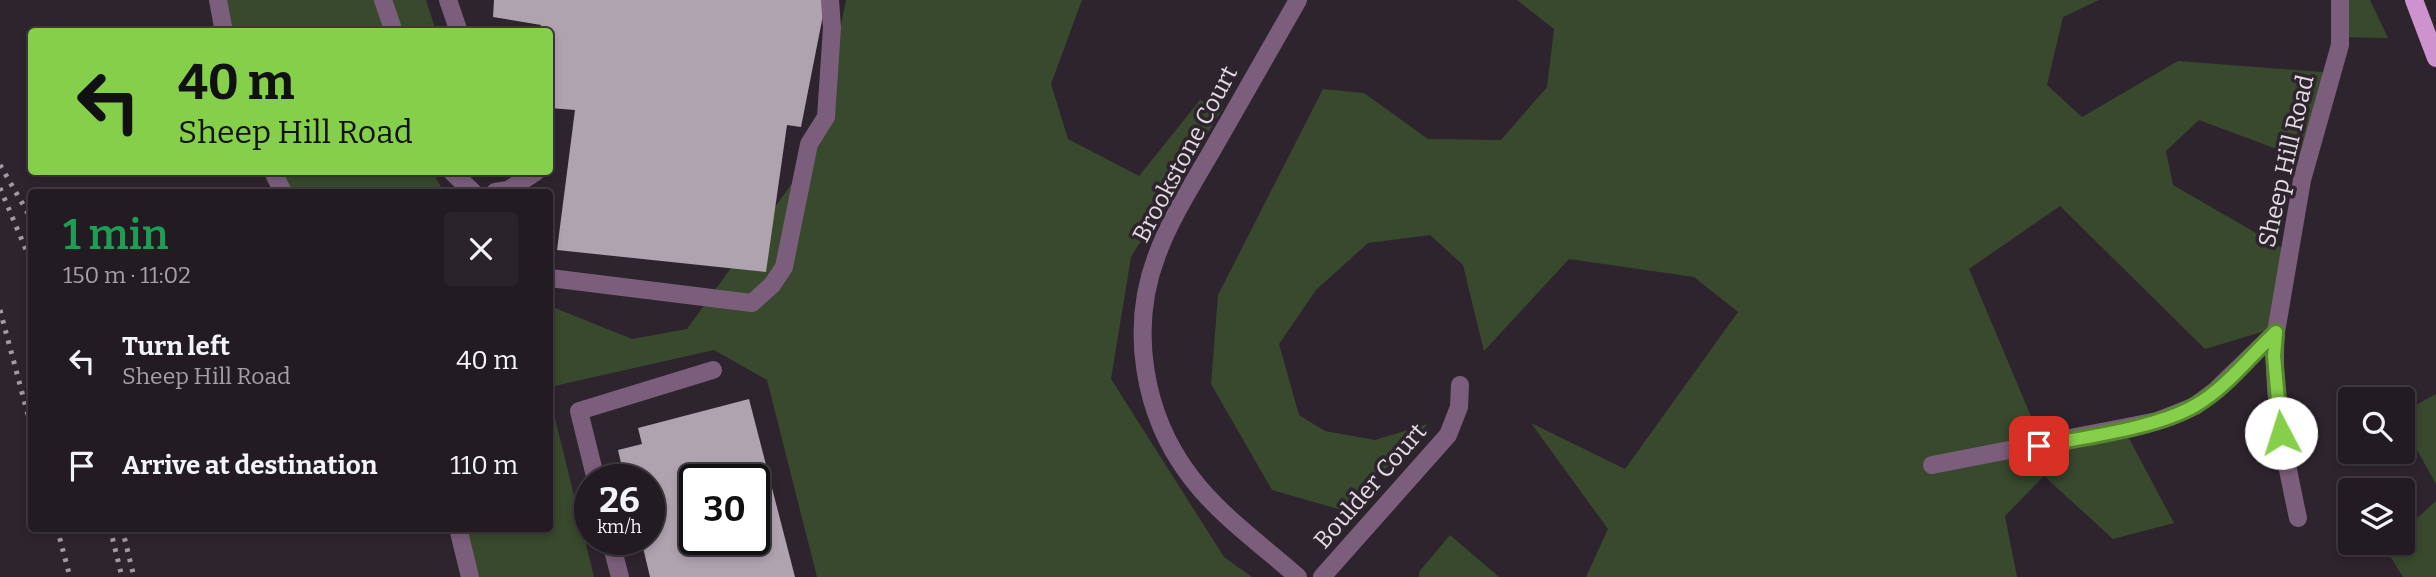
<!DOCTYPE html>
<meta charset="utf-8">
<style>
body{margin:0;font-family:Bitter,serif;background:#2a242a;color:#f1f3f6;height:100vh;display:flex;flex-direction:column;font-size:26px;white-space:nowrap}
*{box-sizing:border-box;margin:0}
p{font-size:23px;color:#a2a1a5}
.icon{flex:none;width:38px;height:38px;fill:none;stroke:currentColor;stroke-width:2;stroke-linecap:round;stroke-linejoin:round}
.map{position:relative;flex:1;overflow:hidden}
.side{position:absolute;left:28px;top:189px;width:525px;height:343px;display:flex;flex-direction:column;background:#221b22;border-radius:7px;box-shadow:0 4px 10px #0003,0 0 0 2px #3f3940}
.side>*{flex:none}
.guide{position:absolute;left:28px;top:28px;width:525px;height:147px;border-radius:7px;box-shadow:0 4px 10px #0003,0 0 0 2px #3f3940;background:#86cf4b;color:#111;overflow:hidden}
.fabs{position:absolute;left:2338px;top:387px;display:grid;gap:14px}
.fabs a{display:grid;place-items:center;width:77px;height:77px;border-radius:7px;background:#221b22;box-shadow:0 4px 10px #0003,0 0 0 2px #3f3940;font-size:35px}
.speed{position:absolute;left:574px;top:464px;display:flex;gap:14px;font-size:35px;font-weight:700;text-align:center}
.speed>*{display:grid;place-content:center;width:91px;height:91px;border-radius:50%;background:#221b22;box-shadow:0 4px 10px #0003,0 0 0 2px #3f3940;line-height:1}
.speed small{font-size:18px;font-weight:400}
.speed .limit{border:4px solid #111;border-radius:10px;background:#fff;color:#111}
.pin{position:absolute;display:grid;place-items:center;width:60px;height:60px;color:#fff;margin:-30px;border-radius:14px;box-shadow:0 4px 10px #0006}
.me{position:absolute;width:77px;margin:-38px;rotate:355deg;stroke-linejoin:round;filter:drop-shadow(0 0 5px #0008)}
.turn{display:flex;align-items:center;gap:24px;height:147px;padding:0 35px;font-size:32px}
.turn .icon{width:91px;height:91px;stroke-width:2.5}
.turn b{display:block;font-size:49px;line-height:60px}
.round{display:grid;place-items:center;flex:none;width:74px;height:74px;border-radius:7px;background:#2a242a}
.headline{display:flex;align-items:center;justify-content:space-between;height:119px;padding:0 35px}
h1{font-size:42px;font-weight:600;line-height:52px;color:#1e9e55}
ul{padding:0;list-style:none}
li{display:flex;align-items:center;gap:21px;height:105px;padding:0 35px}
li div{flex:1}
li b{display:block;font-size:26px}
li em{font-style:normal}
.map>svg:first-child{display:block}
.green{fill:#38492d}
.building{fill:#b0a3b0;fill-rule:evenodd}
.lines{fill:none;stroke-linecap:round;stroke-linejoin:round}
.minor{stroke:#7b5e7b;stroke-width:18}
.major{stroke:#ce93cf;stroke-width:18}
.rail{stroke:#a39ba2;stroke-width:5;stroke-dasharray:3.5 7;stroke-linecap:butt}
.route-casing{stroke:#578731;stroke-width:18}
.route{stroke:#86cf4b;stroke-width:12}
.labels{text-anchor:middle;dominant-baseline:central;stroke-width:7;stroke-linejoin:round;paint-order:stroke}
.street-label{font-size:24px;fill:#e3dce2;stroke:#2e242e}
</style>
<div class="map">
<svg width="2436" height="577" viewBox="0 0 2436 577">
<rect width="100%" height="100%" fill="#2e242e"/>
<!-- green -->
<g class="green">
<polygon points="216,0 426,0 436,31 224,31"/>
<polygon points="846,0 1082,0 1051,84 1068,139 1139,176 1200,100 1223,108 1131,257 1111,379 1224,557 1252,577 817,577 767,380 714,350 550,387 550,306 632,339 687,329 816,150"/>
<polygon points="1517,0 2099,0 2063,17 2047,85 2082,117 2178,61 2335,73 2309,161 2199,120 2166,151 2173,185 2289,252 2272,329 2205,349 2060,206 1969,269 2041,440 2124,429 2174,523 2113,539 2044,476 2005,516 2017,577 1586,577 1608,529 1531,423 1625,469 1738,312 1694,277 1569,259 1484,351 1463,265 1430,235 1368,243 1316,290 1279,344 1299,415 1325,431 1375,440 1428,424 1345,511 1272,490 1211,384 1218,295 1323,89 1364,93 1428,139 1501,140 1547,87 1554,29"/>
<polygon points="2340,0 2370,0 2388,38 2338,37"/>
<polygon points="269,172 432,172 444,192 279,192"/>
<polygon points="2436,394 2436,484 2403,425 2403,412"/>
<polygon points="550,398 594,577 479,577 466,529 550,528"/>
<polygon points="2436,501 2436,577 2403,577 2385,548 2391,543 2403,542 2403,531"/>
<polygon points="1450,535 1499,577 1419,577 1419,572"/>
</g>
<!-- building -->
<g class="building">
<polygon points="494,0 826,0 801,127 787,125 766,272 557,250 575,110 550,108 550,32 539,32 541,25 493,17"/>
<path d="M749,399L795,577H650L641,539H649V480H625L618,450L642,444L638,428ZM695,480H754V539H695Z"/>
</g>
<g class="lines">
<!-- minor -->
<g class="minor">
<polyline points="218,0 224,32"/>
<polyline points="383,0 394,32"/>
<polyline points="448,0 459,32"/>
<path d="M1298,0C1270,49 1242,98 1214,147C1194,182 1171,217 1157,255C1129,328 1143,414 1190,476C1219,515 1262,545 1298,577"/>
<polyline points="273,172 283,192"/>
<polyline points="452,172 473,192"/>
<polyline points="495,192 508,190 536,172"/>
<polyline points="550,278 752,303 772,285 784,267 809,144 826,117 832,28 830,0"/>
<path d="M2276,332C2271,395 2285,457 2298,518"/>
<polyline points="1932,465 2127,427 2157,421 2195,406 2215,391 2276,332 2302,180 2340,45 2340,0"/>
<polyline points="596,480 579,411 713,370"/>
<polyline points="458,528 470,577"/>
<polyline points="610,539 620,577"/>
<polyline points="1322,577 1448,435 1459,407 1460,385"/>
</g>
<!-- major -->
<polyline class="major" points="2414,0 2436,58"/>
<!-- rail -->
<g class="rail">
<polyline points="0,165 32,220"/>
<polyline points="0,188 32,264"/>
<polyline points="0,310 32,430"/>
<polyline points="57,528 70,577"/>
<polyline points="110,528 122,577"/>
<polyline points="122,528 134,577"/>
</g>
</g>
<g class="lines">
<defs>
<path id="route" d="M2039,446C2084,437 2158,428 2196,405C2226,388 2250,356 2276,332L2274,356L2281,433"/>
</defs>
<!-- route casing -->
<use href="#route" class="route-casing"/>
<!-- route -->
<use href="#route" class="route"/>
</g>
<g class="labels">
<!-- street labels -->
<g class="street-label">
<text transform="translate(1185 154) rotate(-62)">Brookstone Court</text>
<text transform="translate(2286 161) rotate(-77)">Sheep Hill Road</text>
<text transform="translate(1370 486) rotate(-49)">Boulder Court</text>
</g>
</g>
</svg>
<div class="fabs">
<a><svg class="icon" aria-label="search" viewBox="0 0 24 24"><circle cx="10" cy="10" r="6"/><path d="M15 15l6 6"/></svg></a>
<a><svg class="icon" aria-label="layers" viewBox="0 0 24 24"><path d="M12 4l9 5-9 5-9-5zM3 14l9 5 9-5"/></svg></a>
</div>
<div class="speed"><div>26<small>km/h</small></div><div class="limit">30</div></div>
<div class="pin" style="left:2039px;top:446px;background:#d93025"><svg class="icon" aria-label="arrive" viewBox="0 0 24 24"><path d="M6 21V4h12l-3 4 3 4H6"/></svg></div>
<svg class="me" style="left:2281px;top:433px" viewBox="-20 -20 40 40"><circle r="19" fill="#fff"/><path d="M0-13L10 11 0 6-10 11z" fill="#86cf4b"/></svg>
<div class="guide">
<div class="turn"><svg class="icon" aria-label="left" viewBox="0 0 24 24"><path d="M17 20v-9H6M10 6l-5 5 5 5"/></svg><div><b>40 m</b>Sheep Hill Road</div></div>
</div>
<section class="side">
<div class="headline"><div><h1>1 min</h1><p>150 m · 11:02</p></div><a class="round"><svg class="icon" aria-label="close" viewBox="0 0 24 24"><path d="M6 6l12 12M18 6L6 18"/></svg></a></div>
<ul>
<li><svg class="icon" aria-label="left" viewBox="0 0 24 24"><path d="M17 20v-9H6M10 6l-5 5 5 5"/></svg><div><b>Turn left</b><p>Sheep Hill Road</p></div><em>40 m</em></li>
<li><svg class="icon" aria-label="arrive" viewBox="0 0 24 24"><path d="M6 21V4h12l-3 4 3 4H6"/></svg><div><b>Arrive at destination</b></div><em>110 m</em></li>
</ul>
</section>
</div>
